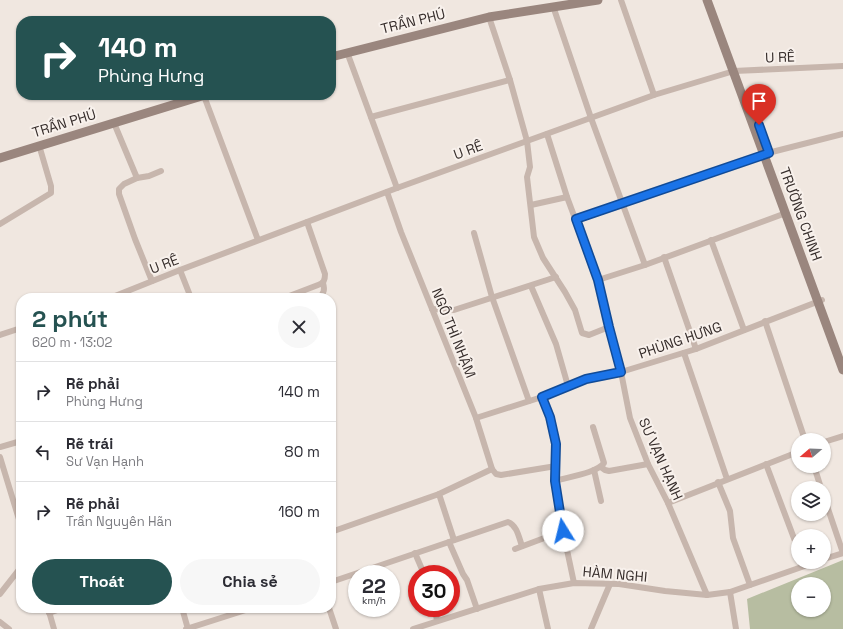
<!DOCTYPE html>
<html lang="vi">
<meta charset="utf-8">
<style>
body{margin:0;font-family:"Space Grotesk",sans-serif;background:#f7f7f7;color:#2b2b33;height:100vh;display:flex;flex-direction:column;font-size:15px;white-space:nowrap}
*{box-sizing:border-box;margin:0}
p{font-size:13px;color:#7c7c81}
.icon{flex:none;width:22px;height:22px;fill:none;stroke:currentColor;stroke-width:2;stroke-linecap:round;stroke-linejoin:round}
.map{position:relative;flex:1;overflow:hidden}
.drawer{position:absolute;left:16px;top:293px;width:320px;height:320px;display:flex;flex-direction:column;background:#fff;border-radius:16px;box-shadow:0 1px 3px #0004}
.drawer>*{flex:none}
.hud{position:absolute;left:16px;top:16px;width:320px;height:84px;border-radius:16px;box-shadow:0 1px 3px #0004;background:#255251;color:#fff;overflow:hidden}
.needle{width:26px;rotate:251deg}
.fabs{position:absolute;left:791px;top:433px;display:grid;gap:8px}
.fabs a{display:grid;place-items:center;width:40px;height:40px;border-radius:50%;background:#fff;box-shadow:0 1px 3px #0004;font-size:20px}
.speed{position:absolute;left:348px;top:565px;display:flex;gap:8px;font-size:20px;font-weight:700;text-align:center}
.speed>*{display:grid;place-content:center;width:52px;height:52px;border-radius:50%;background:#fff;box-shadow:0 1px 3px #0004;line-height:1}
.speed small{font-size:10px;font-weight:400}
.speed .limit{border:6px solid #d22;background:#fff;color:#111}
.pin{position:absolute;display:grid;place-items:center;width:34px;height:34px;color:#fff;margin:-41px -17px;border-radius:50% 50% 50% 0;rotate:-45deg;box-shadow:0 0 4px #0007}
.pin .icon{rotate:45deg}
.me{position:absolute;width:44px;margin:-22px;rotate:351deg;stroke-linejoin:round;filter:drop-shadow(0 0 3px #0008)}
.turn{display:flex;align-items:center;gap:14px;height:84px;padding:0 16px;font-size:18px}
.turn .icon{width:52px;height:52px;stroke-width:2.5}
.turn b{display:block;font-size:28px;line-height:34px}
.round{display:grid;place-items:center;flex:none;width:42px;height:42px;border-radius:21px;background:#f7f7f7}
.headline{display:flex;align-items:center;justify-content:space-between;height:68px;padding:0 16px}
h1{font-size:24px;font-weight:700;line-height:30px;color:#255251}
.button{display:flex;gap:8px;margin-top:auto;padding:8px 16px}
.button a{flex:1;height:46px;border-radius:24px;background:#255251;color:#fff;font-size:16px;font-weight:700;line-height:46px;text-align:center}
.button a+a{background:#f7f7f7;color:#2b2b33}
ul{padding:0;list-style:none}
li{display:flex;align-items:center;gap:12px;height:60px;padding:0 16px;border-top:1px solid #e1e1e2}
li div{flex:1}
li b{display:block;font-size:15px}
li em{font-style:normal}
.map>svg:first-child{display:block}
.green{fill:#b7bda1;fill-rule:evenodd}
.lines{fill:none;stroke-linecap:round;stroke-linejoin:round}
.street{stroke:#c7b6ad;stroke-width:6}
.secondary{stroke:#9a867e;stroke-width:9}
.route-casing{stroke:#114b97;stroke-width:10}
.route{stroke:#1a73e8;stroke-width:7}
.labels{text-anchor:middle;dominant-baseline:central;stroke-width:4;stroke-linejoin:round;paint-order:stroke}
.street-label{font-size:14px;fill:#362d2b;stroke:#f8f1ec}
</style>
<div class="map">
<svg width="843" height="629" viewBox="0 0 843 629">
<rect width="100%" height="100%" fill="#f0e7e0"/>
<!-- green -->
<path class="green" d="M843,560V629H750L747,599ZM798,584H824V610H798Z"/>
<g class="lines">
<!-- street -->
<g class="street">
<polyline points="621,0 654,95"/>
<polyline points="553,6 591,118 645,265"/>
<polyline points="489,17 510,80 527,141 530,167 527,177 534,237 543,258 565,292 575,310 582,333 589,335 609,327"/>
<polyline points="347,52 397,188"/>
<polyline points="204,96 258,240"/>
<polyline points="371,117 510,80"/>
<polyline points="114,123 137,178 124,184 119,189 119,194 135,239 152,281"/>
<polyline points="547,134 567,197"/>
<polyline points="137,178 149,176 161,171"/>
<polyline points="387,192 401,232 476,418 542,397"/>
<polyline points="531,205 567,197 598,280 609,327 621,372 630,418 648,464 668,503 707,595"/>
<polyline points="576,219 764,154 843,134"/>
<polyline points="0,224 51,193 51,186 39,145"/>
<polyline points="474,233 492,297 529,401"/>
<polyline points="711,240 744,330"/>
<polyline points="664,257 696,349"/>
<polyline points="180,270 191,298"/>
<polyline points="598,280 645,265 786,213"/>
<polyline points="531,286 556,344 568,386"/>
<polyline points="110,298 180,270 397,188 654,95 734,71 843,66"/>
<path d="M284,298L318,285C324,283 325,280 325,274L307,222"/>
<path d="M319,298C324,293 325,290 323,283"/>
<polyline points="432,309 454,310 556,277"/>
<polyline points="765,321 805,440"/>
<polyline points="0,335 21,328"/>
<polyline points="684,353 727,479"/>
<polyline points="476,418 492,469 496,474 501,475 556,466"/>
<polyline points="824,442 843,436"/>
<polyline points="0,447 21,441"/>
<polyline points="0,457 21,526"/>
<polyline points="766,464 798,549"/>
<polyline points="814,466 821,488"/>
<polyline points="601,467 605,470 609,471 648,464"/>
<polyline points="594,470 601,501"/>
<path d="M555,481C568,477 597,473 604,463L593,427"/>
<polyline points="718,482 730,511 733,538 750,585"/>
<polyline points="824,497 843,553"/>
<polyline points="668,503 798,452"/>
<polyline points="331,532 439,494"/>
<polyline points="454,540 439,494 492,469"/>
<polyline points="449,542 463,574 467,580 477,609"/>
<polyline points="515,549 563,531"/>
<polyline points="415,553 424,574"/>
<polyline points="824,559 843,553"/>
<path d="M331,582L508,522C517,525 519,538 522,546"/>
<polyline points="574,583 563,531 555,481 556,444 550,417 542,397 586,379 621,372 696,349 822,300"/>
<polyline points="539,589 548,629"/>
<polyline points="730,592 736,629"/>
<polyline points="0,594 21,567"/>
<polyline points="48,608 54,629"/>
<polyline points="182,608 188,629"/>
<polyline points="329,608 336,629"/>
<polyline points="435,608 437,621"/>
<polyline points="49,613 63,608"/>
<polyline points="0,622 9,629"/>
<polyline points="186,629 252,608"/>
<polyline points="413,629 539,589 574,583 619,584 665,591 707,595 730,592 816,562"/>
<polyline points="591,629 610,584"/>
</g>
<!-- secondary -->
<g class="secondary">
<polyline points="707,0 843,370"/>
<polyline points="331,57 489,17 598,0"/>
<polyline points="0,158 205,95"/>
</g>
</g>
<g class="lines">
<defs>
<polyline id="route" points="563,531 555,481 556,444 550,417 542,397 586,379 621,372 609,327 598,280 576,219 769,153 759,125"/>
</defs>
<!-- route casing -->
<use href="#route" class="route-casing"/>
<!-- route -->
<use href="#route" class="route"/>
</g>
<g class="labels">
<!-- street labels -->
<g class="street-label">
<text transform="translate(413 21) rotate(-14)">TRẦN PHÚ</text>
<text transform="translate(780 57) rotate(-2)">U RÊ</text>
<text transform="translate(64 123) rotate(-17)">TRẦN PHÚ</text>
<text transform="translate(468 150) rotate(-20)">U RÊ</text>
<text transform="translate(801 214) rotate(70)">TRƯỜNG CHINH</text>
<text transform="translate(164 264) rotate(-21)">U RÊ</text>
<text transform="translate(454 333) rotate(68)">NGÔ THÌ NHẬM</text>
<text transform="translate(680 340) rotate(-19)">PHÙNG HƯNG</text>
<text transform="translate(661 459) rotate(66)">SƯ VẠN HẠNH</text>
<text transform="translate(615 574) rotate(5)">HÀM NGHI</text>
</g>
</g>
</svg>
<div class="fabs">
<a><svg class="needle" viewBox="-14 -14 28 28"><path d="M0-13l5 13h-10z" fill="#e53935"/><path d="M0 13l5-13h-10z" fill="#7c7c81"/></svg></a>
<a><svg class="icon" aria-label="layers" viewBox="0 0 24 24"><path d="M12 4l9 5-9 5-9-5zM3 14l9 5 9-5"/></svg></a>
<a>+</a>
<a>−</a>
</div>
<div class="speed"><div>22<small>km/h</small></div><div class="limit">30</div></div>
<div class="pin" style="left:759px;top:125px;background:#d93025"><svg class="icon" aria-label="arrive" viewBox="0 0 24 24"><path d="M6 21V4h12l-3 4 3 4H6"/></svg></div>
<svg class="me" style="left:563px;top:531px" viewBox="-20 -20 40 40"><circle r="19" fill="#fff"/><path d="M0-13L10 11 0 6-10 11z" fill="#1a73e8"/></svg>
<div class="hud">
<div class="turn"><svg class="icon" aria-label="right" viewBox="0 0 24 24"><path d="M7 20v-9h11M14 6l5 5-5 5"/></svg><div><b>140 m</b>Phùng Hưng</div></div>
</div>
<section class="drawer">
<div class="headline"><div><h1>2 phút</h1><p>620 m · 13:02</p></div><a class="round"><svg class="icon" aria-label="close" viewBox="0 0 24 24"><path d="M6 6l12 12M18 6L6 18"/></svg></a></div>
<ul>
<li><svg class="icon" aria-label="right" viewBox="0 0 24 24"><path d="M7 20v-9h11M14 6l5 5-5 5"/></svg><div><b>Rẽ phải</b><p>Phùng Hưng</p></div><em>140 m</em></li>
<li><svg class="icon" aria-label="left" viewBox="0 0 24 24"><path d="M17 20v-9H6M10 6l-5 5 5 5"/></svg><div><b>Rẽ trái</b><p>Sư Vạn Hạnh</p></div><em>80 m</em></li>
<li><svg class="icon" aria-label="right" viewBox="0 0 24 24"><path d="M7 20v-9h11M14 6l5 5-5 5"/></svg><div><b>Rẽ phải</b><p>Trần Nguyên Hãn</p></div><em>160 m</em></li>
</ul>
<div class="button"><a>Thoát</a><a>Chia sẻ</a></div>
</section>
</div>
